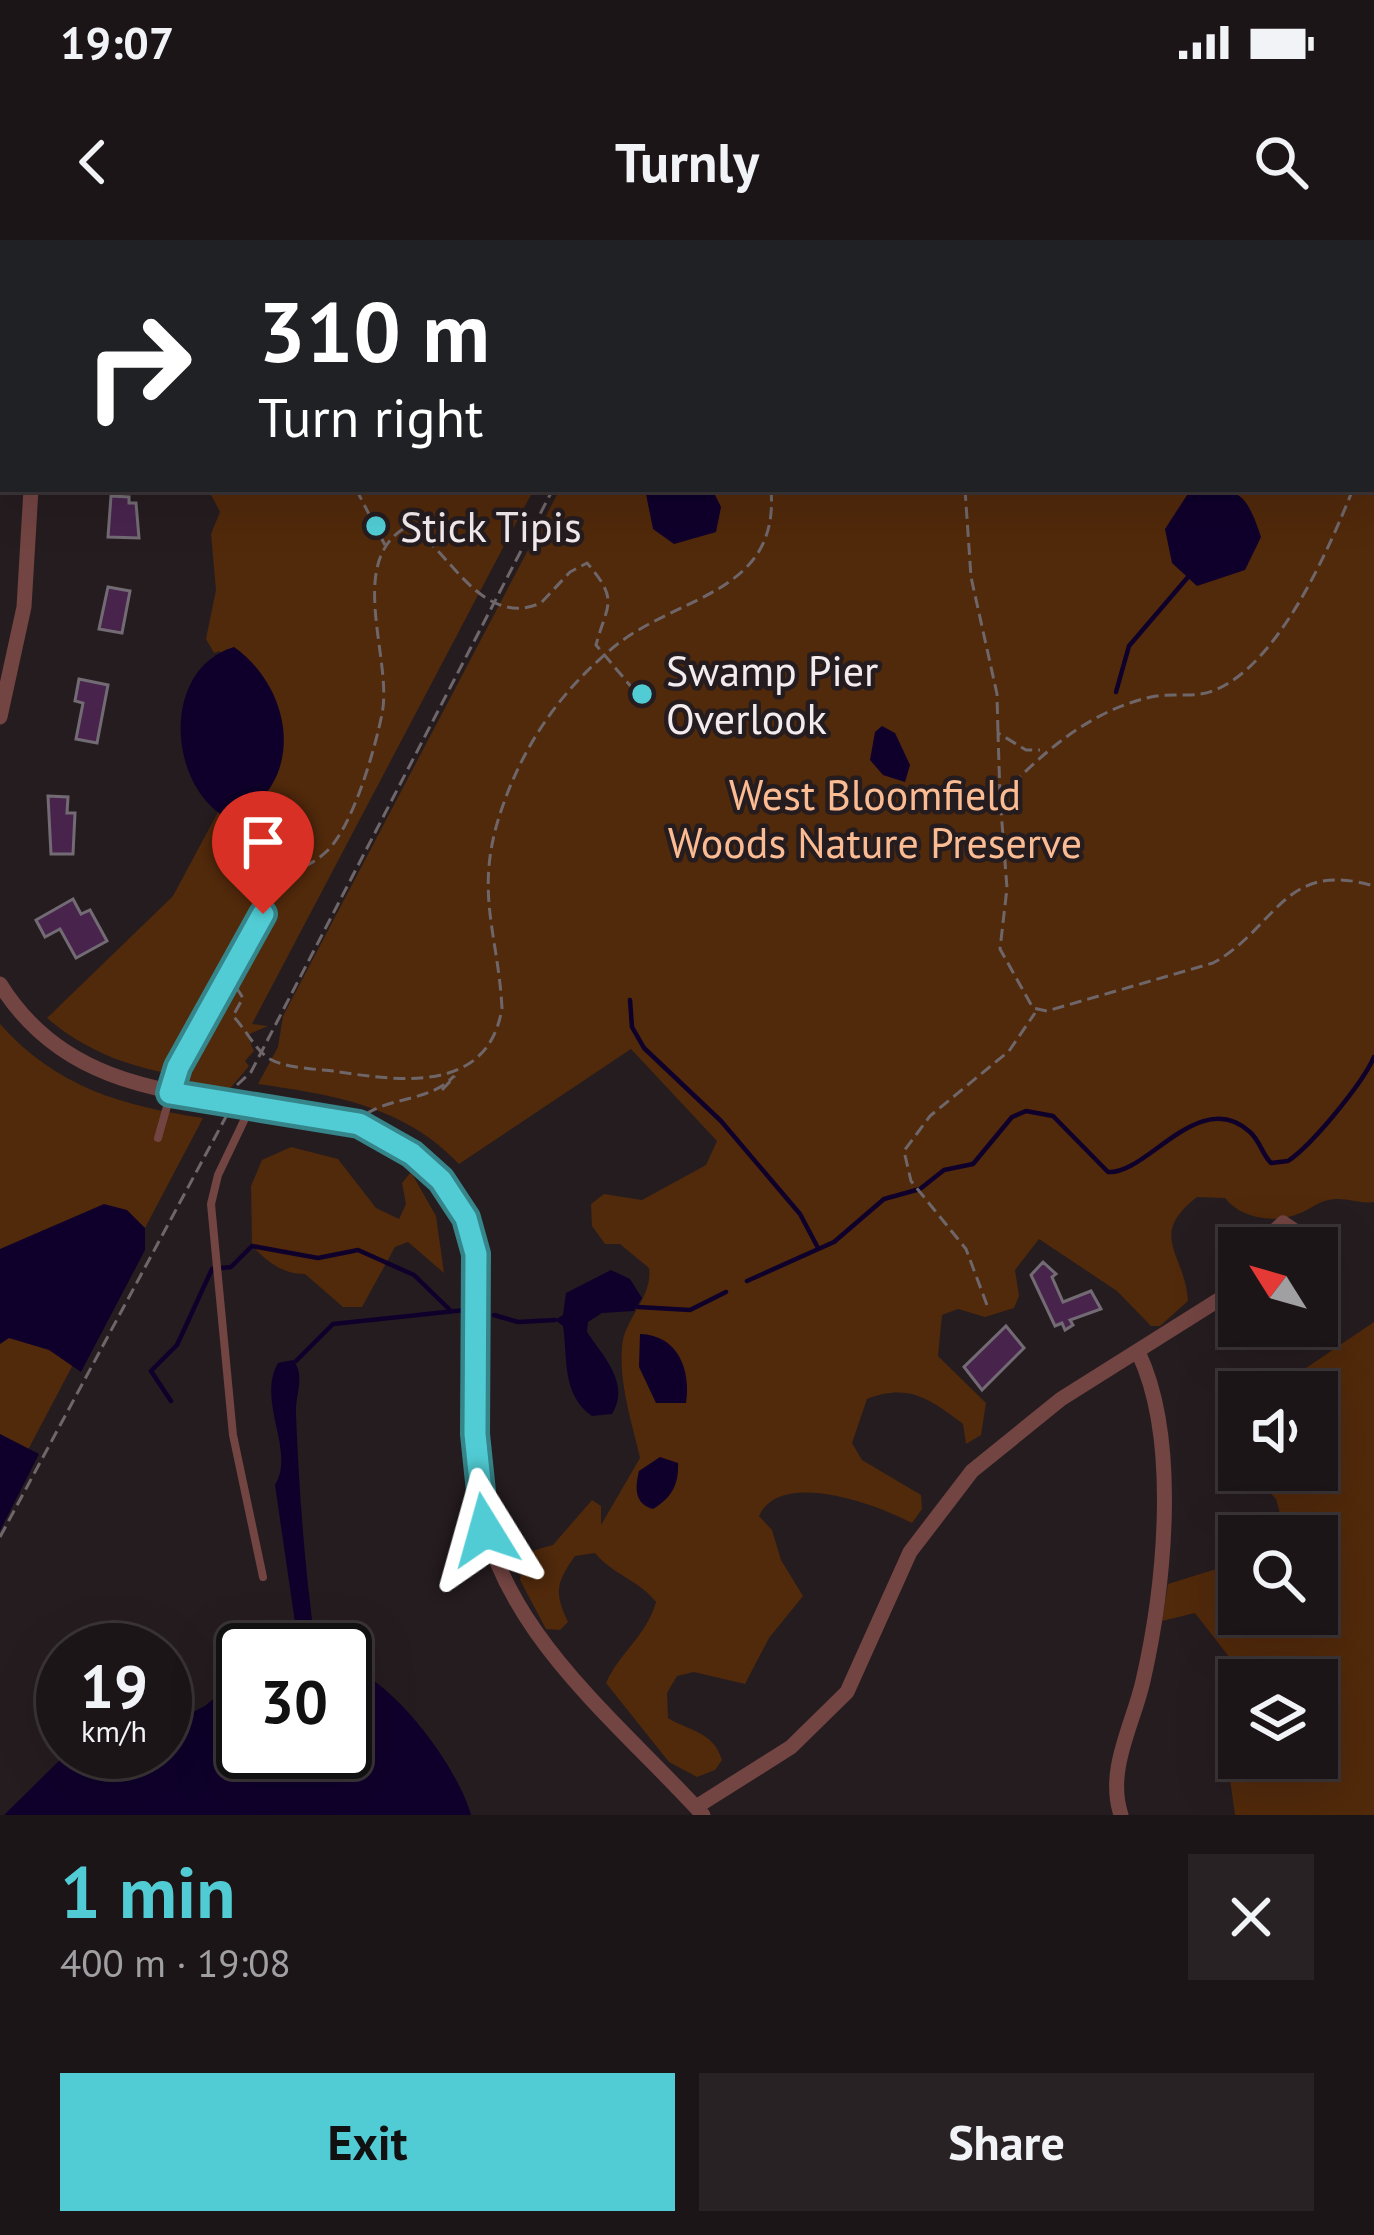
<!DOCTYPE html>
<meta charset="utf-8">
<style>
body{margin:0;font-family:"PT Sans",sans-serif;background:#292224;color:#f1f3f6;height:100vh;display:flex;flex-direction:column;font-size:45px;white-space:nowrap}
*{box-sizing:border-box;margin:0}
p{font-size:39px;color:#a09fa1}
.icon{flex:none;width:66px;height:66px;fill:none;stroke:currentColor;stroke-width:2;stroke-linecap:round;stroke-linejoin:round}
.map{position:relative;height:1575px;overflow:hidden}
.side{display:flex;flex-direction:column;background:#1c1517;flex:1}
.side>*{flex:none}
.hud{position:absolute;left:0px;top:0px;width:1374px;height:252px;box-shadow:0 12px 48px #0002,0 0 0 3px #3a3436;background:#202124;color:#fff;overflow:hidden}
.needle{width:78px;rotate:307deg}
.controls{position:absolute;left:1218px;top:987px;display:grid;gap:24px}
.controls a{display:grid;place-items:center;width:120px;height:120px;border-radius:0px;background:#1c1517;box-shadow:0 12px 48px #0002,0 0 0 3px #3a3436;font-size:60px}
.speed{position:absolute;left:36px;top:1383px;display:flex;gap:24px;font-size:60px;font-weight:700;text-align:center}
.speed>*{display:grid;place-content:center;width:156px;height:156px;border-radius:50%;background:#1c1517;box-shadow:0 12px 48px #0002,0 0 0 3px #3a3436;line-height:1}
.speed small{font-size:30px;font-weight:400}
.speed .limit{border:6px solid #111;border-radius:18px;background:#fff;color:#111}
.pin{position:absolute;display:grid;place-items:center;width:102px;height:102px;color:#fff;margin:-123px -51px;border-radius:50% 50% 50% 0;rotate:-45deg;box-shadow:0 0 12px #0007}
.pin .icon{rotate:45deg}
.me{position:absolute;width:132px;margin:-66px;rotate:352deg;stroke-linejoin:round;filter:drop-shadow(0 0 9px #0008)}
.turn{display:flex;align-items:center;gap:42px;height:252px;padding:0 60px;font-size:54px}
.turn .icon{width:156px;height:156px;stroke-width:2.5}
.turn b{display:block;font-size:84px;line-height:102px}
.round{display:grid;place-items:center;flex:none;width:126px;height:126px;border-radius:0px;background:#292224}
.head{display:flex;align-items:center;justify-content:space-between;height:204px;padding:0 60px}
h1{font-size:72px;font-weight:800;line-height:90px;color:#51ccd4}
.button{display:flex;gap:24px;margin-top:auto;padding:24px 60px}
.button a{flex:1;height:138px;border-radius:0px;background:#51ccd4;color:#111;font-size:48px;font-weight:800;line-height:138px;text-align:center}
.button a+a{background:#292224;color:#f1f3f6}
.status{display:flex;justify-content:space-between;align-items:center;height:84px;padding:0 60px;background:#1c1517;direction:ltr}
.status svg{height:33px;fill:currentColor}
header{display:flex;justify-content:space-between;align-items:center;height:156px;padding:0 60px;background:#1c1517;font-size:54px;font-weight:800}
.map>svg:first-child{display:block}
.green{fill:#51290b;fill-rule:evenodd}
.water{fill:#0f002b}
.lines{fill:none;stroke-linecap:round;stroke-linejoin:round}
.stream{stroke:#0f002b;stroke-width:4.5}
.building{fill:#48244d;stroke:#726b73;stroke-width:3}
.path{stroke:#6e6669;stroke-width:3;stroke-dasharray:12 6;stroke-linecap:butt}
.lane{stroke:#724442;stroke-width:8}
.street{stroke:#724442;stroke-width:15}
.route-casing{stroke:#35858a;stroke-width:30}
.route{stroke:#51ccd4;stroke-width:21}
.poi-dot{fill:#51ccd4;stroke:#251c1f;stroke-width:4.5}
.labels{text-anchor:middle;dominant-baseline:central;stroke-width:9;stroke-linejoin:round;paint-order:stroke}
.poi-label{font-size:42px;fill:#f2ecee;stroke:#251c1f;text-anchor:start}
.park-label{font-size:42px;fill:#fbbb93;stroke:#251c1f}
</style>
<div class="status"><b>19:07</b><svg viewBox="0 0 49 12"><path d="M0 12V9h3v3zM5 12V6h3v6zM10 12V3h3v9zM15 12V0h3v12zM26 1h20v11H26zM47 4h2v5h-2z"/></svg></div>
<header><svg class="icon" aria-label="back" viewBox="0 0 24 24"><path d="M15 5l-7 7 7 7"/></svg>Turnly<svg class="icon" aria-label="search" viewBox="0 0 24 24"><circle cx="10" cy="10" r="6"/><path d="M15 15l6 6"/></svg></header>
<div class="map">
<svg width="1374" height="1575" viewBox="0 0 1374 1575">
<rect width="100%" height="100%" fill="#251c1f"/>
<!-- green -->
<g class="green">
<path d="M689,0H1374V962C1361,964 1348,958 1335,959C1319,960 1312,969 1298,974C1274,984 1240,978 1225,958L1197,957C1147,996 1185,1013 1188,1061L1160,1086H1151L1117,1051L1039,999L1015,1030L1019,1056L1014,1068L985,1077L958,1069L942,1075L938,1116L986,1163L981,1195L966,1204L963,1184C930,1159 909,1143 867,1159L852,1203L862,1220L921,1255L922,1269L912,1283C876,1264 780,1229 759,1276L772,1290L781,1320L803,1356L769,1398L745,1444L694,1432L677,1436L667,1453L668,1478C691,1492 713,1491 722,1520L715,1530L697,1537L669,1522L606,1443C620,1412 647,1395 656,1362C640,1341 612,1334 595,1313L575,1316C556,1343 554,1352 568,1382L560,1390L546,1389L520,1340L522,1327L535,1310L553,1305L592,1260L601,1266V1285L640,1218C632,1181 619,1146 622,1107C624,1078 653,1058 649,1028L620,1004H605L592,986L591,964L604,954L642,960L706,925L717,901L631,809L459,924C404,866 334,855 258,844L278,807L283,776L560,249H1371V3Z"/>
<path d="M208,249H534L252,784L268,786L247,795L254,811L245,821L249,826L227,852L189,847L184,836C132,828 88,813 47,778L173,656L233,544L220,411L214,413L206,399L216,350L211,294L220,272Z"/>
<path d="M0,784C56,847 122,866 203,878L0,1263Z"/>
<path d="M291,907L338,919L376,968L399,979L406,964L402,943L411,932L436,976L444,1033L408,1002L395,1007L362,1067H343L305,1034C282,1034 268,1022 252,1006L251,946L262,920Z"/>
<path d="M1374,1082V1575H1235L1227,1517L1236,1443L1233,1422L1195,1373L1162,1381L1168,1344L1239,1322V1374H1317V1296H1267L1281,1277L1276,1259L1248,1230H1317V1152H1278V1147ZM1317,1440V1518H1239V1440Z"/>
</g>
<!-- water -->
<g class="water">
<polygon points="645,249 712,249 721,267 716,292 674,304 653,289"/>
<path d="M1191,249C1240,249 1245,250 1261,297L1245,330L1197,346L1172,323L1165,289Z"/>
<path d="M234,407C296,451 306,548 230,580C167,548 160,429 234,407Z"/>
<polygon points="882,486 895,493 910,525 905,542 883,535 870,520 875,492"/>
<polygon points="104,964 127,970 145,988 145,1010 81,1132 49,1110 9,1098 0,1104 0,1009"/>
<path d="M611,1030L630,1039L642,1058L634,1071L602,1073L588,1082L587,1092C603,1116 631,1144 612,1174L592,1176C561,1154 568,1118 563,1086L555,1080L563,1075L566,1053Z"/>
<path d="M640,1094C678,1095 691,1130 686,1163H656L639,1127Z"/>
<path d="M293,1120C306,1136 295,1154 296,1174C299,1252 305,1332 316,1410H299L275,1245C296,1211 256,1161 278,1123Z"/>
<polygon points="0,1194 39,1214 0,1291"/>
<path d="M660,1217L678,1223C679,1245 671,1258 653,1269C634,1264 635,1247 639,1231Z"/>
<path d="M345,1426C393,1439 458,1527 471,1575H4L63,1517L165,1512V1486L205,1466L243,1434V1512H345Z"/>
</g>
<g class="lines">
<!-- stream -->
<g class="stream">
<polyline points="1116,452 1129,406 1188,337"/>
<polyline points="630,760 632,787 644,808 721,881 800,974 817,1006"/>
<path d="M747,1041L834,1002L884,959L920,949L944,930L973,924L1012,877L1026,871L1053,876L1108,932C1147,935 1199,846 1250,892C1260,901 1262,914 1271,923L1288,921C1312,905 1363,843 1374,817"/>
<polyline points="638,1067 690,1070 726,1052"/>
<polyline points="494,1075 518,1082 555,1080"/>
<polyline points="296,1121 333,1084 465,1070"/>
<polyline points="171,1161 151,1131 177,1105 212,1029 231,1027 252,1006 318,1018 358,1010 414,1035 449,1069"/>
</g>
</g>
<!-- building -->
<g class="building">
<polygon points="111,256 129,257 129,263 136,263 139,298 108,297"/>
<polygon points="108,347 130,351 122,393 99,389"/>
<polygon points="79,439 108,445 97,503 76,499 83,463 75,461"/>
<polygon points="48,556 68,557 67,573 75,573 73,614 51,614"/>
<polygon points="73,659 81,674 90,670 107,701 76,718 60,689 45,697 36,680"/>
<polygon points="1043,1022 1056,1034 1052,1037 1063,1062 1091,1051 1101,1069 1070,1080 1073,1085 1065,1090 1062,1083 1055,1086 1031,1035"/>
<polygon points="1006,1086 1024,1108 982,1150 964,1127"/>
</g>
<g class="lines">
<!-- path -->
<g class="path">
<polyline points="1356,0 1356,3"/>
<polyline points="682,3 684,0"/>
<polyline points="1371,203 1374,204"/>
<polyline points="356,249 385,305"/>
<polyline points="965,249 971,337 997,454 998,493"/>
<path d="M1353,249C1329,309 1279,424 1215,450C1195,459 1172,452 1151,457C1089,471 1042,513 1000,557L1007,648L1000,709L1033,768L1047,771L1213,723C1277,688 1283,619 1374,646"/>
<polyline points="1000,556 998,493 1026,510 1040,510"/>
<path d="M268,664C285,624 302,635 327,611C353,586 375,509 382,474C393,421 347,325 403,289C442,289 474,392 541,363L570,332L587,323C620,361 607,364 596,405L639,456"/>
<path d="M236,747L243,758L233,776C245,788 254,808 268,818C284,828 315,829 333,831C398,841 488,855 502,768C498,694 475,654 499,577C520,511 556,456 609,411C674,354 780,357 771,249"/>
<polyline points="237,845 251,832 553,249"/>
<polyline points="442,850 455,836"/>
<path d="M366,874C395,856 431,861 454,836"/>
<polyline points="987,1065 966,1009 911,941 904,911 930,876 1009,811 1035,773"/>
<polyline points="0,1297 228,873"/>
</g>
<!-- lane -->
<g class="lane">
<polyline points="251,866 218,935 211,964 233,1195 263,1337"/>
<polyline points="158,898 178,828 263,674"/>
</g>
<!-- street -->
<g class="street">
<polyline points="0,81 3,86"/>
<polyline points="0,477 24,367 31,249"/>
<path d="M0,744C123,943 412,777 476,1014C479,1090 470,1167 477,1243C490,1384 614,1477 703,1575"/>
<polyline points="1257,1008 1283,983 1301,995 1301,1008"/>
<polyline points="696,1567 791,1507 847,1452 910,1312 972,1231 1061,1159 1239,1047"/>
<path d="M1121,1575C1106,1530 1133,1485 1143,1441C1164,1349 1180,1202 1139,1114"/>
</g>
</g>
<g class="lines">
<defs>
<polyline id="route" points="263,674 178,827 170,853 359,884 412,914 441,940 466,978 476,1014 475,1194 485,1290"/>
</defs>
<!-- route casing -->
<use href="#route" class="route-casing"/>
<!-- route -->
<use href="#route" class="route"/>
</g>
<!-- markers -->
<g class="poi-dot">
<circle cx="376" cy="286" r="12"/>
<circle cx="642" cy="454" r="12"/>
</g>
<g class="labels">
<!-- poi labels -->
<g class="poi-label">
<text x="400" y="286">Stick Tipis</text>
<text x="666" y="430">Swamp Pier<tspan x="666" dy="48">Overlook</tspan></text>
</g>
<!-- park labels -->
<g class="park-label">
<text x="875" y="554">West Bloomfield<tspan x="875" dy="48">Woods Nature Preserve</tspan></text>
</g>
</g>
</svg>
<div class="controls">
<a><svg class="needle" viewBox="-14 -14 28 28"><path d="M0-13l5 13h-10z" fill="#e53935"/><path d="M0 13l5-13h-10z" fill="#a09fa1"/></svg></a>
<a><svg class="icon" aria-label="sound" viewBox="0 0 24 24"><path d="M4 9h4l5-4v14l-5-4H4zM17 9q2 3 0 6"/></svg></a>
<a><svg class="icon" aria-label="search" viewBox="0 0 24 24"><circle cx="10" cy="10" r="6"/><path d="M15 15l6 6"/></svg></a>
<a><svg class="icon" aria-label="layers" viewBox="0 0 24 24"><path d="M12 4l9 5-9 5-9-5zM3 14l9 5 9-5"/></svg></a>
</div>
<div class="speed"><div>19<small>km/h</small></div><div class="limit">30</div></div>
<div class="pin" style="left:263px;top:674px;background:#d93025"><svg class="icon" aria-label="arrive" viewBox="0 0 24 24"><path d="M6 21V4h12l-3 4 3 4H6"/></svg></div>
<svg class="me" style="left:485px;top:1290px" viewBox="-20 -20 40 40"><path d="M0-17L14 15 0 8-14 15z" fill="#51ccd4" stroke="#fff" stroke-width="4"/></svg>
<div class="hud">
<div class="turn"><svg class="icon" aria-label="right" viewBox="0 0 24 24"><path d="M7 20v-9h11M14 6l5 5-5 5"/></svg><div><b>310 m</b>Turn right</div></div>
</div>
</div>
<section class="side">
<div class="head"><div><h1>1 min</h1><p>400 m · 19:08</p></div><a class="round"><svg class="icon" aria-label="close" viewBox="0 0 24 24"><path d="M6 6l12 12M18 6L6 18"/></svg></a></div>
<div class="button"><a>Exit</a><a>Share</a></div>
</section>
